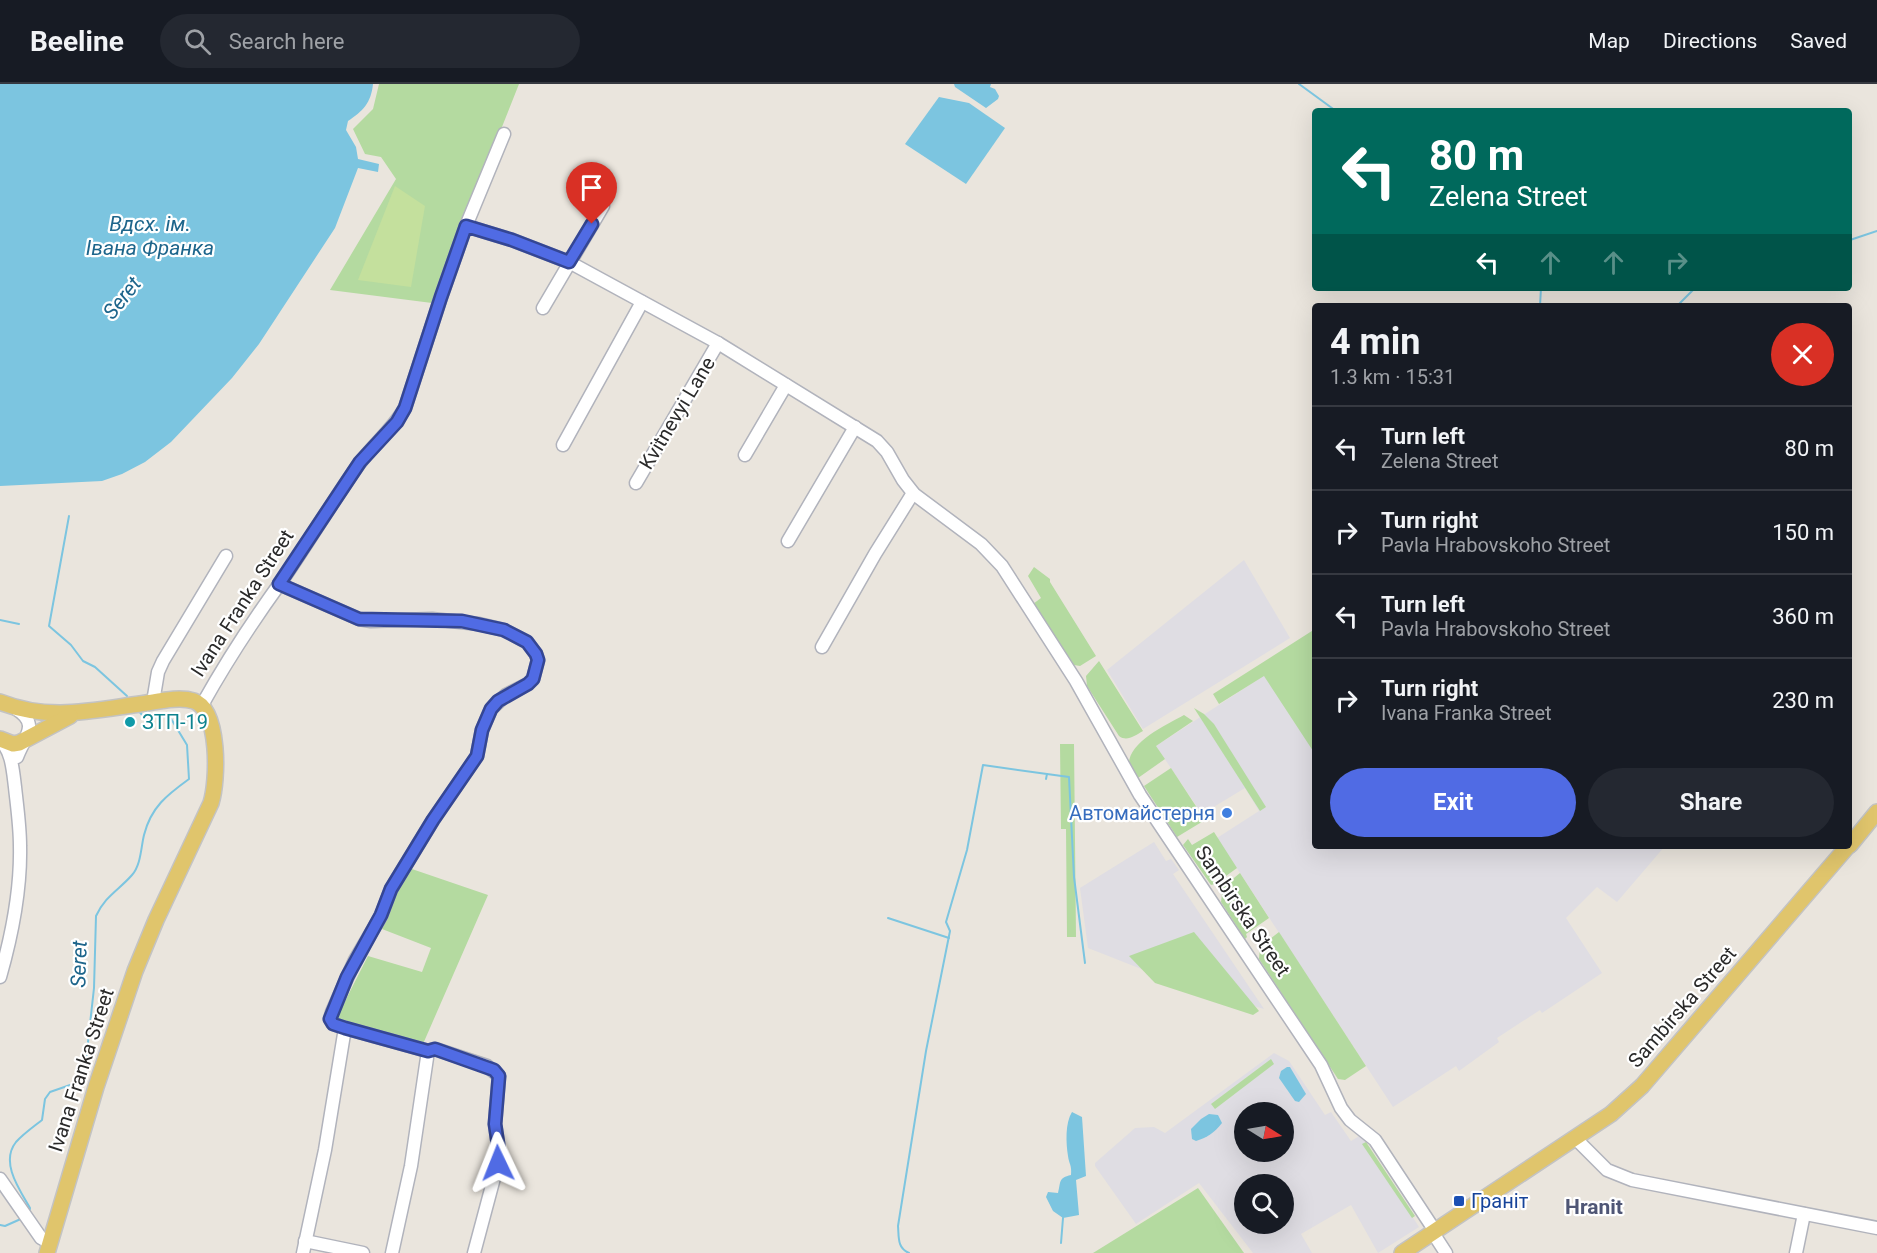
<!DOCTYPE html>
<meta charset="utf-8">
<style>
body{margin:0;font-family:Roboto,sans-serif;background:#242831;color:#f1f3f6;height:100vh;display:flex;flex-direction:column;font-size:22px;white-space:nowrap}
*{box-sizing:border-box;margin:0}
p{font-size:20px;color:#9ea1a6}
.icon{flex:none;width:33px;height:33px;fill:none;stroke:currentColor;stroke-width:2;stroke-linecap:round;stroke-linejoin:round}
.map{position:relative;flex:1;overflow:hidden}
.panel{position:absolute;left:1312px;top:219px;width:540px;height:546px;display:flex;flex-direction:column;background:#171b24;border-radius:6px;box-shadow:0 6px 24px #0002}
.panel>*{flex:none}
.hud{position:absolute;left:1312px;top:24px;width:540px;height:183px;border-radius:6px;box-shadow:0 6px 24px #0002;background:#00695c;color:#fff;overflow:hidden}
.needle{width:39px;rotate:101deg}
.fabs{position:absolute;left:1234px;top:1018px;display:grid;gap:12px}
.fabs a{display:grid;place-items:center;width:60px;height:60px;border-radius:50%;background:#171b24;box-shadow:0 6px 24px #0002;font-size:30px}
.pin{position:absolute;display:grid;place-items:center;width:51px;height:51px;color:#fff;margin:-62px -26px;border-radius:50% 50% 50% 0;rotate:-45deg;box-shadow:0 0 6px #0007}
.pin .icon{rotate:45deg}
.me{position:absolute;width:66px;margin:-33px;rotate:358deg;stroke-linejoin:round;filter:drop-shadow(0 0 4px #0008)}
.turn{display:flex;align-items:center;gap:21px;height:126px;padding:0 18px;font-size:27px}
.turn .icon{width:78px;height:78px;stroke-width:2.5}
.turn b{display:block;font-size:42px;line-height:51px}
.lanes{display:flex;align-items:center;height:57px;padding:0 18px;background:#0003;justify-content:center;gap:30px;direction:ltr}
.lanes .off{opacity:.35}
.round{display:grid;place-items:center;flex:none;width:63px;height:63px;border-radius:32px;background:#242831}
.summary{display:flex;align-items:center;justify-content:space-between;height:102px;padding:0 18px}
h1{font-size:36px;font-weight:700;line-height:45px}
.primary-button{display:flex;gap:12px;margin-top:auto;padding:12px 18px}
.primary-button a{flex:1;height:69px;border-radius:36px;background:#506be4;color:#fff;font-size:24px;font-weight:700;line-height:69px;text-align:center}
.primary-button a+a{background:#242831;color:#f1f3f6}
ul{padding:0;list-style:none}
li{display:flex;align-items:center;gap:18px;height:84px;padding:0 18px;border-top:2px solid #363941}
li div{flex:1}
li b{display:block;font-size:22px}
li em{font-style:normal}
header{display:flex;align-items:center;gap:36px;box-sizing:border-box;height:84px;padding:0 30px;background:#171b24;border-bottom:2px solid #363941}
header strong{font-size:28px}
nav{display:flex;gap:33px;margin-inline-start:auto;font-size:21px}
.search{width:420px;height:54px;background:#242831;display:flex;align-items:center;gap:15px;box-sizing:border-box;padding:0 21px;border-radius:33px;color:#9ea1a6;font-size:22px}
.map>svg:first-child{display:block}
.industrial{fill:#dfdde3;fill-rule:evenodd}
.green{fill:#b4daa0}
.pitch{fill:#c4e09d}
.water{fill:#7cc5e0}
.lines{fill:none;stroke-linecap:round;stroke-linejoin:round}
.stream{stroke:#7cc5e0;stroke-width:2}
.minor-casing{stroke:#b1b3bc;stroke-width:15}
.major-casing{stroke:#c3c3c3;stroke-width:18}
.minor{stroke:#fff;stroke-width:12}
.major{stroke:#e0c56c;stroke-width:15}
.route-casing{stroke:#344694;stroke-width:15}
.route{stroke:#506be4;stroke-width:10}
.culture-dot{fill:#0f9aa8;stroke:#fff;stroke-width:2}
.shop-dot{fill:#3f7fe0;stroke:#fff;stroke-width:2}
.transit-dot{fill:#1a4fb4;stroke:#fff;stroke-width:2}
.labels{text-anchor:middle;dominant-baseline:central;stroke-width:4.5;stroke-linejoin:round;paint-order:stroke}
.street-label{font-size:20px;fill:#2a2a2a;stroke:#fff}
.culture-label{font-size:20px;fill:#0d838f;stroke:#fff;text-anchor:start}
.shop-label{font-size:20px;fill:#366cbe;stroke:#fff;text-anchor:end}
.transit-label{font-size:20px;fill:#164399;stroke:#fff;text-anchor:start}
.water-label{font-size:21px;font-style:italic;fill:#1d658b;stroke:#fff}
.neighbourhood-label{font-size:21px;font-weight:bold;fill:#4f5675;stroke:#fff}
</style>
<header>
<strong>Beeline</strong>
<div class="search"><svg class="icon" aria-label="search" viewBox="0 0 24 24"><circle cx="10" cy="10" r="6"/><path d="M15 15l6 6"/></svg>Search here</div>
<nav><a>Map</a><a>Directions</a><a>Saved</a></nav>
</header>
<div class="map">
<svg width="1877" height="1169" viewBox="0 0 1877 1169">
<rect width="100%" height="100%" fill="#eae5dd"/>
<!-- industrial -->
<g class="industrial">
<polygon points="1244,476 1290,554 1143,645 1107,586"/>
<polygon points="1315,558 1316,762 1665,762 1617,818 1597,803 1566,834 1602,889 1542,929 1540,926 1497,954 1499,958 1459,987 1456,982 1393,1023 1217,754 1259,727 1245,704 1202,730 1156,662"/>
<polygon points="1154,758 1166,777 1171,775 1179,786 1173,790 1264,925 1182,901 1088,864 1080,804"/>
<path d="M1274,969L1289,977L1325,1031L1331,1028L1351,1057L1361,1051L1419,1143L1378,1169L1351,1121L1301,1150L1312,1169H1253L1199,1099L1136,1140L1095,1082V1079L1135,1044L1154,1043L1165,1049ZM1245,1029H1284V1068H1245ZM1245,1101H1284V1140H1245Z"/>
</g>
<!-- green -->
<g class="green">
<polygon points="379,0 519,0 432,219 330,206 396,95 381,73 365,70 353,45 373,25"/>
<polygon points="1034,483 1050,495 1050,498 1096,572 1080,582 1074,581 1033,520 1041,514 1028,492"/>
<polygon points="1315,545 1315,670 1264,592 1219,620 1213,610"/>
<path d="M1099,577L1143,647C1134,652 1127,658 1119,652L1087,602L1086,592Z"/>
<polygon points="1194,624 1204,630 1214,640 1266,723 1260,727"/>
<path d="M1184,631L1193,637L1156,662L1165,675L1138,694L1129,681C1128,658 1166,641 1184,631Z"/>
<polygon points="1060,660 1074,660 1076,853 1067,853 1066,745 1061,745"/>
<polygon points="1171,684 1205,736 1177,753 1144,702"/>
<polygon points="1214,748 1237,784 1215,800 1211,801 1183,761 1188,755 1192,761"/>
<polygon points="409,784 488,811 423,960 338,936 337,933 368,872 422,888 431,864 382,845 395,808"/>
<polygon points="1240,789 1269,834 1246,850 1247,853 1245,855 1221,818 1223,803"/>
<polygon points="1194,848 1259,927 1253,931 1155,899 1129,872"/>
<polygon points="1279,848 1366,982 1345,996 1338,995 1259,875 1260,863"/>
<polygon points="1271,975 1274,980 1215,1025 1211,1020"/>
<polygon points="1366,1058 1415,1132 1412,1134 1362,1060"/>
<polygon points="1198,1104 1244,1169 1093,1169"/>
</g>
<!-- pitch -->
<polygon class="pitch" points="395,102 425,122 411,203 358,196"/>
<!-- water -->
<g class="water">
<path d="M0,0H373C371,19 363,27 348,37L346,46L356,63L358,75L379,80L378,88L358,84L335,144L259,260L232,294L171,358L145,378L122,390L102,397L0,402Z"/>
<polygon points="954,0 991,0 990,3 995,5 999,12 998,15 986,24 955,3"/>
<polygon points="939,13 969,19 1005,44 966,100 905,60"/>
<polygon points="1287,983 1290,983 1306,1010 1299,1018 1295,1017 1279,994 1281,987"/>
<path d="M1072,1028L1082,1033L1086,1092L1076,1096L1079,1131L1063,1134L1053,1127L1046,1113L1048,1108L1058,1109C1061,1098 1058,1094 1071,1091C1072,1081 1069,1080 1068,1072C1066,1059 1065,1039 1072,1028Z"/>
<path d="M1209,1030L1218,1031L1222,1039C1214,1049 1208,1053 1196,1057L1192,1055L1191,1045L1201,1035Z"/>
</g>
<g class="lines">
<!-- stream -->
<g class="stream">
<polyline points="1299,0 1336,27"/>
<polyline points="1850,156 1877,147"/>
<polyline points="1540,222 1541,204"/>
<polyline points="1677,222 1695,204"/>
<polyline points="69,432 49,542 71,561 83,577 95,583 127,612"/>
<polyline points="0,536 19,540"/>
<polyline points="1047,690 1069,693 1074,793 1085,879"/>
<polyline points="888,834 949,854"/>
<path d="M29,1129L30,1124C19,1105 0,1078 16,1058C23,1050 33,1043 42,1036L45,1015L50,1008L73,1000L79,994L85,985L94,904L96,832C105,812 119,806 132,791C141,781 141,763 144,751C151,723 167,711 189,695L187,661L170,633L143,632L138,626"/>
<polyline points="0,1141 5,1142 23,1134"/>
<polyline points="1061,1159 1063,1134"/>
<path d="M909,1169C897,1164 899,1153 898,1142L926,967L950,847L946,838L967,766L983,681L1047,690L1046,695"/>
</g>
<defs>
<g id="minor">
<polyline points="466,142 512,156 569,178 718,259 877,357 887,368 903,396 914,410 981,460 1002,482 1076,597 1140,711 1321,981 1341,1024 1350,1036 1375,1056 1435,1147"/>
<polyline points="543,224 603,122"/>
<polyline points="563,361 642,218"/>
<polyline points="745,371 786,301"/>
<polyline points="636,399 718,259"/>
<polyline points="788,457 855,343"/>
<polyline points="279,500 359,535 371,537 432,535 479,540 504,546 527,558 536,570 538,576 533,595 528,600 506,611 491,625 482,646 477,672 433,736 391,805 381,832 355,876 332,928 330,935 333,940 345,944 325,1066 303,1169"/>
<polyline points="822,563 875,470 913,409"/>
<polyline points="153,618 158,588 163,577 226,472"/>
<path d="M202,621C226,578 252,538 281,498C308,459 332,418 359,380C374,360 393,345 405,324L441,213L466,142L504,50"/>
<path d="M16,625C40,640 25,652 17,673"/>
<path d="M0,657C12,666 13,688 15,703C17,722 20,742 20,762C21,806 12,851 0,893"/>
<polyline points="345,944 428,967 435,965 487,982 499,992 495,1040 499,1067 498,1079 474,1169"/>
<polyline points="1575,1054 1607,1086 1632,1096 1877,1144"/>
<polyline points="0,1095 41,1154 50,1159"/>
<polyline points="1433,1149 1446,1169"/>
<polyline points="305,1157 363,1169"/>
<polyline points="392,1169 411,1082 428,967"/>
<polyline points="1796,1169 1804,1130"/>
</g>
<g id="major">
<path d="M0,618C48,637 90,627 140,620C156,618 178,612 194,617C220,626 218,697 211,719L156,836L135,887L96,1003L47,1169"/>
<polyline points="0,655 13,660 19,659 70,632"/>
<polyline points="1850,761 1877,728"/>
<polyline points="1402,1169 1611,1030 1642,1002 1848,762"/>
</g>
</defs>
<!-- minor casing -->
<use href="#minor" class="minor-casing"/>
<!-- major casing -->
<use href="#major" class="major-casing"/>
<!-- minor -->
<use href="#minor" class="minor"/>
<!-- major -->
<use href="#major" class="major"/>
</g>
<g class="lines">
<defs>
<polyline id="route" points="498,1079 499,1067 495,1040 499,992 494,986 435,965 428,967 345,944 333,940 330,935 347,893 381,831 391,805 433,736 477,672 482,646 491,625 498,617 528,600 533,595 538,576 536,570 527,558 504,546 462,537 359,535 279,500 360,378 397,338 405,324 441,213 466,142 512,156 569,178 592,140"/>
</defs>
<!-- route casing -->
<use href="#route" class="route-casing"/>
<!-- route -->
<use href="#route" class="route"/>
</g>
<!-- markers -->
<circle class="culture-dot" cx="130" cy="638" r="6"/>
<circle class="shop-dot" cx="1227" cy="729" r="6"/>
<rect class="transit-dot" x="1453" y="1111" width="12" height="12" rx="3"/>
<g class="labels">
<!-- street labels -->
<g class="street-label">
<text transform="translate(677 329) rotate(-59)">Kvitnevyi Lane</text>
<text transform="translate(242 519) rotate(-57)">Ivana Franka Street</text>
<text transform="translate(1243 827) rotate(56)">Sambirska Street</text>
<text transform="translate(1682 923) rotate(-49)">Sambirska Street</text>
<text transform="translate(81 986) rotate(-72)">Ivana Franka Street</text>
</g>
<!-- culture labels -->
<g class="culture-label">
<text x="142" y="638">ЗТП-19</text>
</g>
<!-- shop labels -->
<g class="shop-label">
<text x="1215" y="729">Автомайстерня</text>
</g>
<!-- transit labels -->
<g class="transit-label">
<text x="1471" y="1117">Граніт</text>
</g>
<!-- water labels -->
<g class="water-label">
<text x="150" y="140">Вдсх. ім.<tspan x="150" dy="24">Івана Франка</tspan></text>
<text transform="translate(122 214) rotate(-51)">Seret</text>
<text transform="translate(79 880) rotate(-88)">Seret</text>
</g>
<!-- neighbourhood labels -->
<g class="neighbourhood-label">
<text x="1594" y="1123">Hranit</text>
</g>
</g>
</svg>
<div class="fabs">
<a><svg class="needle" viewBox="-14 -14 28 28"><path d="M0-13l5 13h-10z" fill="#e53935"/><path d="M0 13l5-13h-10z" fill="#9ea1a6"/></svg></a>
<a><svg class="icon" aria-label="search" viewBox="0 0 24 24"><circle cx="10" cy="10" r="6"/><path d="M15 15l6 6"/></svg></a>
</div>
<div class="pin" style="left:592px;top:140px;background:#d93025"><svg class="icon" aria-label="arrive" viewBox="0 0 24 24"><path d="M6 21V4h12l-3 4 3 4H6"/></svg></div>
<svg class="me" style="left:498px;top:1079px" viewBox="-20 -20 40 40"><path d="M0-17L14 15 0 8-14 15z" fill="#506be4" stroke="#fff" stroke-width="4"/></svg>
<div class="hud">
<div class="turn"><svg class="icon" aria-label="left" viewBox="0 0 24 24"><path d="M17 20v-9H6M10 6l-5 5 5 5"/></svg><div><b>80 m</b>Zelena Street</div></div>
<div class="lanes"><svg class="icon" aria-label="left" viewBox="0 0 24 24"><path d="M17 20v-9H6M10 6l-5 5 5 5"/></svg><svg class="icon off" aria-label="ahead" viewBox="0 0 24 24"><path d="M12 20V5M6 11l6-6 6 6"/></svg><svg class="icon off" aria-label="ahead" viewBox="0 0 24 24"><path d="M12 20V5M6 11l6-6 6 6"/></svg><svg class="icon off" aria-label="right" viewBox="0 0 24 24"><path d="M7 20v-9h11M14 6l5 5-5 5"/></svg></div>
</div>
<section class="panel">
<div class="summary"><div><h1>4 min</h1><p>1.3 km · 15:31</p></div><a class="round" style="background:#d93025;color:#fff"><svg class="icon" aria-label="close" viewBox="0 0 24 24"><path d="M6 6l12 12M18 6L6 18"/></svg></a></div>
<ul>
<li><svg class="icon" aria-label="left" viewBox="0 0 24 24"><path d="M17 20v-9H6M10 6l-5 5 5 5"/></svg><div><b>Turn left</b><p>Zelena Street</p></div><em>80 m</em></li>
<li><svg class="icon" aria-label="right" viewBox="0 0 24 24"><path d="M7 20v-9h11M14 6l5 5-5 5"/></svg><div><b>Turn right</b><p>Pavla Hrabovskoho Street</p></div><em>150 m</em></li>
<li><svg class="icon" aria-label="left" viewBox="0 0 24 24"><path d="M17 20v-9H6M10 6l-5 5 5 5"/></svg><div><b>Turn left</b><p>Pavla Hrabovskoho Street</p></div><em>360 m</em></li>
<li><svg class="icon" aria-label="right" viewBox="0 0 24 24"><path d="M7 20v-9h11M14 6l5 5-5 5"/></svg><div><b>Turn right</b><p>Ivana Franka Street</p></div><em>230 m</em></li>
</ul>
<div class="primary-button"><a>Exit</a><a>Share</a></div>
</section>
</div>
